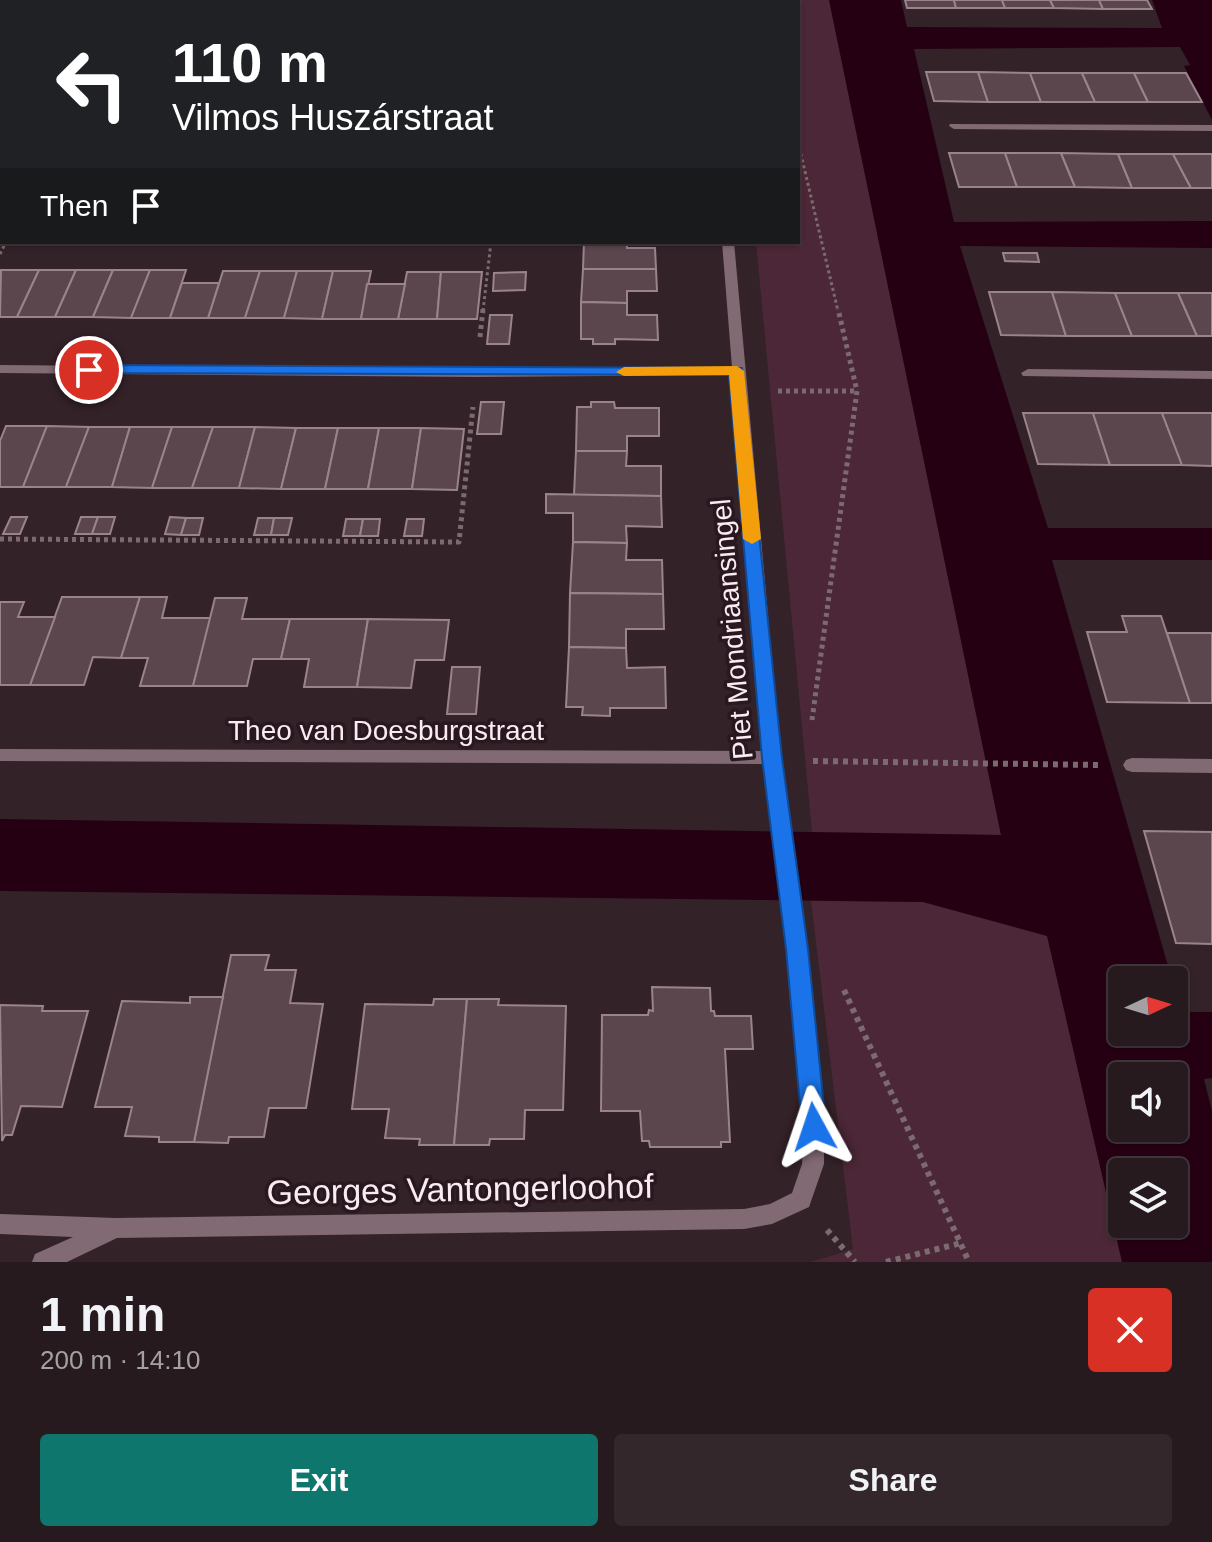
<!DOCTYPE html>
<meta charset="utf-8">
<style>
body{margin:0;font-family:Helvetica,sans-serif;background:#33272c;color:#f1f3f6;height:100vh;display:flex;flex-direction:column;font-size:30px;white-space:nowrap}
*{box-sizing:border-box;margin:0}
p{font-size:26px;color:#a4a1a4}
.icon{flex:none;width:44px;height:44px;fill:none;stroke:currentColor;stroke-width:2;stroke-linecap:round;stroke-linejoin:round}
.map{position:relative;height:1262px;overflow:hidden}
.side{display:flex;flex-direction:column;background:#271a1f;flex:1}
.side>*{flex:none}
.guide{position:absolute;left:0px;top:0px;width:800px;height:244px;box-shadow:0 2px 6px #0004,0 0 0 2px #43383d;background:#202124;color:#fff;overflow:hidden}
.needle{width:52px;rotate:86deg}
.buttons{position:absolute;left:1108px;top:966px;display:grid;gap:16px}
.buttons a{display:grid;place-items:center;width:80px;height:80px;border-radius:8px;background:#271a1f;box-shadow:0 2px 6px #0004,0 0 0 2px #43383d;font-size:40px}
.pin{position:absolute;display:grid;place-items:center;width:68px;height:68px;color:#fff;margin:-34px;border:4px solid #fff;border-radius:50%;box-shadow:0 2px 8px #0007}
.me{position:absolute;width:88px;margin:-44px;rotate:355deg;stroke-linejoin:round;filter:drop-shadow(0 0 6px #0008)}
.turn{display:flex;align-items:center;gap:28px;height:168px;padding:0 40px;font-size:36px}
.turn .icon{width:104px;height:104px;stroke-width:2.5}
.turn b{display:block;font-size:56px;line-height:68px}
.then{display:flex;align-items:center;height:76px;padding:0 40px;background:#0003;gap:16px;font-size:30px}
.round{display:grid;place-items:center;flex:none;width:84px;height:84px;border-radius:8px;background:#33272c}
.summary{display:flex;align-items:center;justify-content:space-between;height:136px;padding:0 40px}
h1{font-size:48px;font-weight:600;line-height:60px}
.button{display:flex;gap:16px;margin-top:auto;padding:16px 40px}
.button a{flex:1;height:92px;border-radius:8px;background:#0f766e;color:#fff;font-size:32px;font-weight:600;line-height:92px;text-align:center}
.button a+a{background:#33272c;color:#f1f3f6}
.map>svg:first-child{display:block}
.green{fill:#4c2737}
.water{fill:#250013;fill-rule:evenodd}
.building{fill:#5b464e;stroke:#9a838c;stroke-width:2}
.lines{fill:none;stroke-linecap:round;stroke-linejoin:round}
.path-far2{stroke:#7b6b71;stroke-width:3;stroke-dasharray:3 3;stroke-linecap:butt}
.path-far1{stroke:#7b6b71;stroke-width:5;stroke-dasharray:4 4;stroke-linecap:butt}
.path{stroke:#7b6b71;stroke-width:6;stroke-dasharray:5 5;stroke-linecap:butt}
.minor{fill:#826a74;fill-rule:evenodd}
.route{fill:#1a73e8;stroke:#114b97;stroke-width:2}
.slow{fill:#f59e0b}
.labels{text-anchor:middle;dominant-baseline:central;stroke-width:7;stroke-linejoin:round;paint-order:stroke}
.street-label{font-size:28px;fill:#f9ecf1;stroke:#2a1820}
.near-street-label{font-size:34px;fill:#f9ecf1;stroke:#2a1820}
</style>
<div class="map">
<svg width="1212" height="1262" viewBox="0 0 1212 1262">
<rect width="100%" height="100%" fill="#342229"/>
<!-- green -->
<g class="green">
<polygon points="732,0 829,0 1001,835 812,832 756,242 798,242 798,2"/>
<polygon points="811,901 923,902 1048,936 1122,1262 811,1262 853,1249"/>
</g>
<!-- water -->
<path class="water" d="M829,0H901L907,27L1162,28L1152,0H1212V120L1184,66L1190,65L1180,47L914,49L954,222L1212,221V248L960,246L1048,528H1212V560H1052L1172,980H1122V1032H1174V987L1182,1012H1212V1078L1204,1079L1212,1111V1262H1122L1047,936L923,902L0,891V819L1001,835ZM1122,1076H1174V1128H1122ZM1122,1172H1174V1224H1122Z"/>
<!-- building -->
<g class="building">
<polygon points="905,0 954,0 956,8 907,8"/>
<polygon points="954,0 1002,0 1005,8 956,8"/>
<polygon points="1002,0 1050,0 1054,8 1005,8"/>
<polygon points="1050,0 1099,0 1103,9 1054,8"/>
<polygon points="1099,0 1147,0 1152,9 1103,9"/>
<polygon points="926,72 978,72 988,102 934,101"/>
<polygon points="978,72 1030,73 1041,102 988,102"/>
<polygon points="1030,73 1082,73 1095,102 1041,102"/>
<polygon points="1082,73 1134,73 1148,102 1095,102"/>
<polygon points="1134,73 1186,73 1202,102 1148,102"/>
<polygon points="949,153 1005,153 1017,187 959,187"/>
<polygon points="1005,153 1061,153 1075,187 1017,187"/>
<polygon points="1061,153 1118,154 1132,188 1075,187"/>
<polygon points="1118,154 1173,154 1191,188 1132,188"/>
<polygon points="1173,154 1212,154 1212,188 1191,188"/>
<polygon points="584,242 627,242 627,248 655,248 656,269 583,269"/>
<polygon points="1003,253 1037,253 1039,262 1005,261"/>
<polygon points="583,269 656,269 657,291 627,291 627,303 581,302"/>
<polygon points="1,270 39,270 17,317 0,317"/>
<polygon points="39,270 76,270 55,317 17,317"/>
<polygon points="76,270 113,270 93,317 55,317"/>
<polygon points="113,270 150,270 131,318 93,317"/>
<polygon points="150,270 186,270 170,318 131,318"/>
<polygon points="223,271 260,271 245,318 208,318"/>
<polygon points="260,271 297,271 284,318 245,318"/>
<polygon points="297,271 333,271 322,319 284,318"/>
<polygon points="333,271 371,271 361,319 322,319"/>
<polygon points="407,272 441,272 437,319 398,319"/>
<polygon points="441,272 482,272 477,319 437,319"/>
<polygon points="526,272 525,290 493,291 494,273"/>
<polygon points="182,283 219,283 208,318 170,318"/>
<polygon points="367,284 405,284 398,319 361,319"/>
<polygon points="989,292 1052,292 1066,336 1001,335"/>
<polygon points="1052,292 1115,293 1132,336 1066,336"/>
<polygon points="1115,293 1178,293 1197,336 1132,336"/>
<polygon points="1178,293 1212,293 1212,336 1197,336"/>
<polygon points="581,302 627,303 627,315 657,315 658,340 615,339 615,344 593,344 593,339 581,339"/>
<polygon points="490,315 512,315 509,344 487,344"/>
<polygon points="481,402 504,402 501,434 477,434"/>
<polygon points="591,402 614,402 615,408 659,408 659,436 627,436 627,451 576,451 577,407 591,407"/>
<polygon points="1023,413 1093,413 1110,465 1038,464"/>
<polygon points="1093,413 1162,413 1182,465 1110,465"/>
<polygon points="1162,413 1212,413 1212,466 1182,465"/>
<polygon points="6,426 47,426 23,487 0,487 0,441"/>
<polygon points="47,426 89,427 66,487 23,487"/>
<polygon points="89,427 130,427 112,487 66,487"/>
<polygon points="130,427 172,427 152,488 112,487"/>
<polygon points="172,427 213,427 192,488 152,488"/>
<polygon points="213,427 255,427 239,488 192,488"/>
<polygon points="255,427 296,428 281,489 239,488"/>
<polygon points="296,428 338,428 325,489 281,489"/>
<polygon points="338,428 379,428 368,489 325,489"/>
<polygon points="379,428 421,428 412,489 368,489"/>
<polygon points="421,428 464,429 457,490 412,489"/>
<polygon points="576,451 627,451 626,466 661,466 661,496 574,495"/>
<polygon points="546,494 661,496 662,527 626,526 627,543 573,542 573,513 546,513"/>
<polygon points="11,517 27,517 20,534 3,534"/>
<polygon points="81,517 98,517 92,534 75,534"/>
<polygon points="98,517 115,517 110,534 92,534"/>
<polygon points="170,517 186,518 181,535 165,534"/>
<polygon points="186,518 203,518 199,535 181,535"/>
<polygon points="258,518 274,518 271,535 254,535"/>
<polygon points="274,518 292,518 288,535 271,535"/>
<polygon points="346,519 363,519 360,536 343,536"/>
<polygon points="363,519 380,519 378,536 360,536"/>
<polygon points="407,519 424,519 422,536 404,536"/>
<polygon points="573,542 627,543 626,560 662,560 663,594 570,593"/>
<polygon points="570,593 663,594 664,629 626,629 626,648 569,647"/>
<polygon points="62,597 140,597 121,658 93,657 84,685 30,685"/>
<polygon points="140,597 167,597 162,618 211,618 193,686 140,686 148,658 121,658"/>
<polygon points="215,598 247,598 242,619 290,619 281,659 253,659 247,686 193,686"/>
<polygon points="0,602 24,602 18,617 55,617 30,685 0,685"/>
<polygon points="1122,616 1161,616 1190,703 1107,702 1087,632 1127,632"/>
<polygon points="290,619 368,619 357,687 304,687 309,659 281,659"/>
<polygon points="368,619 449,620 444,660 415,660 411,688 357,687"/>
<polygon points="1167,633 1212,633 1212,703 1190,703"/>
<polygon points="569,647 626,648 627,668 665,667 666,708 610,708 610,716 582,715 583,707 566,707"/>
<polygon points="452,667 480,667 476,714 447,714"/>
<polygon points="1144,831 1212,832 1212,944 1176,943"/>
<polygon points="231,955 269,955 265,970 296,970 290,1003 323,1004 306,1108 269,1108 264,1137 229,1137 228,1143 194,1142"/>
<polygon points="652,987 710,988 711,1011 714,1011 715,1016 751,1016 753,1049 725,1049 730,1142 721,1142 721,1147 650,1147 649,1141 642,1141 640,1111 601,1111 602,1015 648,1015 649,1010 653,1011"/>
<polygon points="190,997 223,997 194,1142 159,1142 159,1137 125,1136 132,1107 95,1107 122,1001 190,1003"/>
<polygon points="434,999 467,999 454,1145 419,1145 420,1139 385,1138 389,1109 352,1109 365,1004 433,1005"/>
<polygon points="467,999 499,999 498,1005 566,1006 563,1110 525,1110 524,1139 490,1139 489,1145 454,1145"/>
<polygon points="0,1005 43,1006 42,1011 88,1011 62,1107 21,1106 12,1135 5,1135 2,1141"/>
</g>
<g class="lines">
<!-- path-far2 -->
<g class="path-far2">
<polyline points="798,142 838,311"/>
<polyline points="0,254 6,242"/>
<polyline points="483,311 491,242"/>
</g>
<!-- path-far1 -->
<g class="path-far1">
<polyline points="480,337 483,309"/>
<polyline points="778,391 857,391"/>
<polyline points="0,539 459,542 473,407"/>
<polyline points="812,720 857,391 838,309"/>
</g>
<!-- path -->
<g class="path">
<polyline points="813,761 1099,765"/>
<polyline points="844,990 969,1262"/>
<polyline points="827,1230 855,1262"/>
<polyline points="886,1262 961,1243"/>
</g>
<!-- minor -->
<g class="minor">
<rect x="703" y="0" width="10" height="2"/>
<rect x="0" y="120" width="2" height="6"/>
<polygon points="950,124 1212,125 1212,131 954,129 949,126"/>
<polygon points="722,242 734,242 781,758 807,949 824,1127 824,1164 809,1207 772,1224 744,1229 117,1238 67,1262 32,1262 35,1254 73,1237 0,1234 0,1214 116,1218 744,1209 770,1204 792,1193 802,1164 804,1127 787,949 764,764 0,761 0,749 763,751 733,375 476,377 0,373 0,365 476,369 732,367"/>
<polygon points="1028,369 1212,371 1212,379 1023,376 1021,373"/>
<polygon points="1132,758 1212,759 1212,773 1132,772 1126,770 1123,765 1126,760"/>
</g>
</g>
<!-- route -->
<polygon class="route" points="89,365 742,368 782,758 808,949 826,1127 822,1134 814,1138 805,1134 802,1127 786,949 762,758 729,375 84,373 84,366"/>
<!-- slow -->
<polygon class="slow" points="737,366 744,371 761,539 752,544 743,539 729,375 624,376 616,372 624,367"/>
<g class="labels">
<!-- street labels -->
<g class="street-label">
<text transform="translate(732 629) rotate(-95)">Piet Mondriaansingel</text>
<text x="386" y="730">Theo van Doesburgstraat</text>
</g>
<!-- near-street labels -->
<g class="near-street-label">
<text transform="translate(460 1189) rotate(-1)">Georges Vantongerloohof</text>
</g>
</g>
</svg>
<div class="buttons">
<a><svg class="needle" viewBox="-14 -14 28 28"><path d="M0-13l5 13h-10z" fill="#e53935"/><path d="M0 13l5-13h-10z" fill="#a4a1a4"/></svg></a>
<a><svg class="icon" aria-label="sound" viewBox="0 0 24 24"><path d="M4 9h4l5-4v14l-5-4H4zM17 9q2 3 0 6"/></svg></a>
<a><svg class="icon" aria-label="layers" viewBox="0 0 24 24"><path d="M12 4l9 5-9 5-9-5zM3 14l9 5 9-5"/></svg></a>
</div>
<div class="pin" style="left:89px;top:370px;background:#d93025"><svg class="icon" aria-label="arrive" viewBox="0 0 24 24"><path d="M6 21V4h12l-3 4 3 4H6"/></svg></div>
<svg class="me" style="left:814px;top:1127px" viewBox="-20 -20 40 40"><path d="M0-17L14 15 0 8-14 15z" fill="#1a73e8" stroke="#fff" stroke-width="4"/></svg>
<div class="guide">
<div class="turn"><svg class="icon" aria-label="left" viewBox="0 0 24 24"><path d="M17 20v-9H6M10 6l-5 5 5 5"/></svg><div><b>110 m</b>Vilmos Huszárstraat</div></div>
<div class="then">Then<svg class="icon" aria-label="arrive" viewBox="0 0 24 24"><path d="M6 21V4h12l-3 4 3 4H6"/></svg></div>
</div>
</div>
<section class="side">
<div class="summary"><div><h1>1 min</h1><p>200 m · 14:10</p></div><a class="round" style="background:#d93025;color:#fff"><svg class="icon" aria-label="close" viewBox="0 0 24 24"><path d="M6 6l12 12M18 6L6 18"/></svg></a></div>
<div class="button"><a>Exit</a><a>Share</a></div>
</section>
